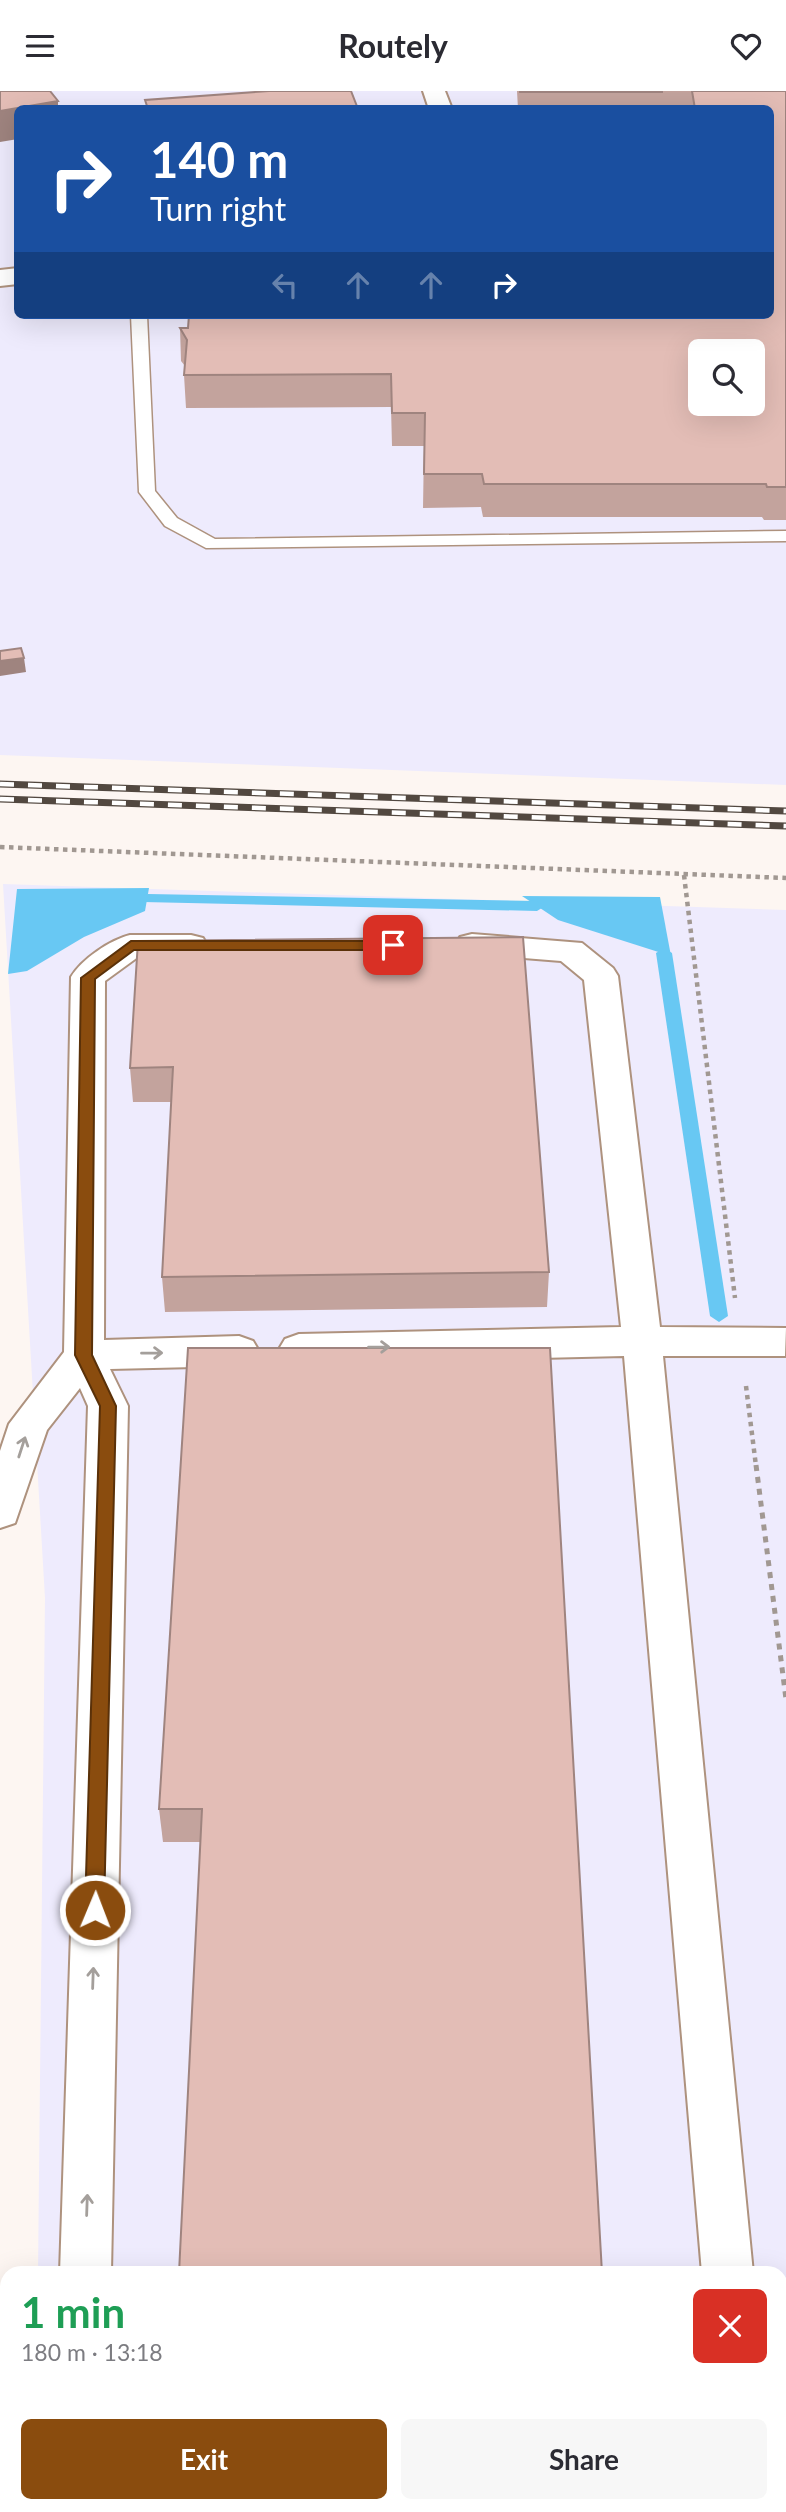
<!DOCTYPE html>
<meta charset="utf-8">
<style>
body{margin:0;font-family:Lato,sans-serif;background:#f7f7f7;color:#2b2b33;height:100vh;display:flex;flex-direction:column;font-size:26px;white-space:nowrap}
*{box-sizing:border-box;margin:0}
p{font-size:23px;color:#7c7c81}
.icon{flex:none;width:38px;height:38px;fill:none;stroke:currentColor;stroke-width:2;stroke-linecap:round;stroke-linejoin:round}
.map{position:relative;flex:1;overflow:hidden}
.panel{position:absolute;left:0px;top:2175px;width:788px;height:247px;display:flex;flex-direction:column;background:#fff;border-radius:21px 21px 0 0;box-shadow:0 7px 28px #0002}
.panel>*{flex:none}
.hud{position:absolute;left:14px;top:14px;width:760px;height:214px;border-radius:10px;box-shadow:0 7px 28px #0002;background:#1a4fa0;color:#fff;overflow:hidden}
.buttons{position:absolute;left:688px;top:248px;display:grid;gap:14px}
.buttons a{display:grid;place-items:center;width:77px;height:77px;border-radius:10px;background:#fff;box-shadow:0 7px 28px #0002;font-size:35px}
.pin{position:absolute;display:grid;place-items:center;width:60px;height:60px;color:#fff;margin:-30px;border-radius:14px;box-shadow:0 4px 10px #0006}
.me{position:absolute;width:77px;margin:-38px;rotate:1deg;stroke-linejoin:round;filter:drop-shadow(0 0 5px #0008)}
.turn{display:flex;align-items:center;gap:24px;height:147px;padding:0 21px;font-size:32px}
.turn .icon{width:91px;height:91px;stroke-width:2.5}
.turn b{display:block;font-size:49px;line-height:60px}
.lanes{display:flex;align-items:center;height:66px;padding:0 21px;background:#0003;justify-content:center;gap:35px;direction:ltr}
.lanes .off{opacity:.35}
.round{display:grid;place-items:center;flex:none;width:74px;height:74px;border-radius:10px;background:#f7f7f7}
.head{display:flex;align-items:center;justify-content:space-between;height:119px;padding:0 21px}
h1{font-size:42px;font-weight:700;line-height:52px;color:#1e9e55}
.primary-button{display:flex;gap:14px;margin-top:auto;padding:14px 21px}
.primary-button a{flex:1;height:80px;border-radius:10px;background:#8a4c0e;color:#fff;font-size:28px;font-weight:700;line-height:80px;text-align:center}
.primary-button a+a{background:#f7f7f7;color:#2b2b33}
header{display:flex;justify-content:space-between;align-items:center;height:91px;padding:0 21px;background:#fff;font-size:32px;font-weight:700}
.map>svg:first-child{display:block}
.industrial{fill:#eeebfd;fill-rule:evenodd}
.water{fill:#68c8f3}
.lines{fill:none;stroke-linecap:round;stroke-linejoin:round}
.stream{fill:#68c8f3;fill-rule:evenodd}
.service-casing{stroke:#ae927e;stroke-width:3}
.minor-casing{stroke:#ae927e;stroke-width:4}
.path-far1{stroke:#a19892;stroke-width:4.5;stroke-dasharray:4.5 4.5;stroke-linecap:butt}
.path{stroke:#a19892;stroke-width:5;stroke-dasharray:6 6;stroke-linecap:butt}
.service{fill:#fff;fill-rule:evenodd}
.minor{fill:#fff;fill-rule:evenodd}
.rail-casing{stroke:#524840;stroke-width:7}
.rail{stroke:#fff;stroke-width:4.5;stroke-dasharray:14;stroke-linecap:butt}
.wall{fill:#c3a39d}
.shaded-wall{fill:#9f847f}
.building{fill:#e3bdb6;stroke:#9f847f;stroke-width:2;fill-rule:evenodd}
.oneway{stroke:#a49f9b}
.route{fill:#8a4c0e;stroke:#5a3109;stroke-width:2}
</style>
<header><svg class="icon" aria-label="menu" viewBox="0 0 24 24"><path d="M4 6h16M4 12h16M4 18h16"/></svg>Routely<svg class="icon" aria-label="heart" viewBox="0 0 24 24"><path d="M12 20l-8-8c-3-5 5-10 8-4 3-6 11-1 8 4z"/></svg></header>
<div class="map">
<svg width="786" height="2421" viewBox="0 0 786 2421">
<rect width="100%" height="100%" fill="#fdf6f2"/>
<!-- industrial -->
<g class="industrial">
<path d="M0,0H786V694L0,664ZM18,18H770V224H18ZM700,261H752V313H700Z"/>
<polygon points="3,793 786,819 786,2421 36,2421 36,2415 780,2415 780,2182 38,2182 45,1507"/>
</g>
<!-- water -->
<g class="water">
<polygon points="149,797 145,820 84,846 27,880 8,883 17,798"/>
<polygon points="522,805 660,806 671,865 558,829"/>
</g>
<g class="lines">
<!-- stream -->
<g class="stream">
<polygon points="148,803 537,810 545,815 537,820 143,811 140,808 143,805"/>
<polygon points="664,857 672,862 728,1225 719,1231 710,1225 656,862"/>
</g>
<defs>
<polygon id="service" points="131,224 147,224 155,400 177,427 215,448 786,440 786,450 206,457 165,435 139,401"/>
<g id="minor">
<polygon points="423,0 445,0 452,18 429,18"/>
<polygon points="18,177 18,193 0,195 0,179"/>
<polygon points="472,843 582,852 613,877 618,885 660,1236 786,1237 785,1265 663,1265 753,2182 702,2182 624,1265 299,1273 285,1268 279,1258 285,1248 299,1243 621,1236 584,889 561,870 460,862 455,854 460,846"/>
<path d="M130,844H191L203,847L208,855L203,863L191,866H138L105,890L104,1249L239,1245L253,1250L259,1260L253,1270L239,1275L110,1278L128,1315L111,2182H60L88,1315L80,1297L47,1339L15,1432L0,1437V1360L9,1333L64,1261L71,886C82,868 110,849 130,844Z"/>
<polygon points="52,2415 106,2415 105,2421 51,2421"/>
<polygon points="723,2415 777,2415 778,2421 724,2421"/>
</g>
</defs>
<!-- service casing -->
<use href="#service" class="service-casing"/>
<!-- minor casing -->
<use href="#minor" class="minor-casing"/>
<!-- path-far1 -->
<g class="path-far1">
<polyline points="0,756 786,787"/>
<polyline points="684,784 735,1207"/>
<polyline points="746,1295 756,1375"/>
</g>
<!-- path -->
<polyline class="path" points="756,1374 786,1608"/>
<!-- service -->
<use href="#service" class="service"/>
<!-- minor -->
<use href="#minor" class="minor"/>
<defs>
<g id="rail">
<polyline points="0,693 786,720"/>
<polyline points="0,708 786,735"/>
</g>
</defs>
<!-- rail casing -->
<use href="#rail" class="rail-casing"/>
<!-- rail -->
<use href="#rail" class="rail"/>
</g>
<!-- wall -->
<g class="wall">
<polygon points="517,0 786,0 786,429 764,429 762,426 483,426 481,416 423,417 424,355 392,355 391,316 186,317 184,284 185,275 181,270 180,237 770,224 770,18 518,18"/>
<polygon points="138,850 549,1181 547,1216 165,1221 162,1186 171,1011 133,1011 130,977"/>
<polygon points="550,1257 200,1751 163,1751 159,1718"/>
</g>
<!-- shaded-wall -->
<g class="shaded-wall">
<polygon points="58,10 58,18 18,18 18,48 0,51 0,20"/>
<polygon points="24,567 26,581 0,585 0,570"/>
</g>
<!-- building -->
<g class="building">
<polygon points="0,0 50,0 58,10 0,20"/>
<polygon points="269,0 351,0 358,18 148,18 145,9"/>
<rect x="520" y="0" width="142" height="1"/>
<path d="M692,0H786V396H767L766,393H484L482,383H424L425,322H392L391,283L184,284L187,249L180,237H188L189,224H770V18H695ZM700,261H752V313H700Z"/>
<polygon points="21,557 24,567 0,570 0,560"/>
<polygon points="523,846 549,1181 162,1186 173,976 130,977 138,850"/>
<polygon points="188,1257 550,1257 602,2182 179,2182 202,1718 159,1718"/>
</g>
<!-- one-way arrows -->
<defs><path id="oneway-shaft" d="M-6 0H5M1.5-3L5.5 0L1.5 3" fill="none" stroke-width="1.6" stroke-linecap="round" stroke-linejoin="round" transform="scale(1.75)"/></defs>
<g class="oneway">
<use href="#oneway-shaft" transform="translate(379 1256) rotate(-1)"/>
<use href="#oneway-shaft" transform="translate(152 1262) rotate(-1)"/>
<use href="#oneway-shaft" transform="translate(22 1356) rotate(-72)"/>
<use href="#oneway-shaft" transform="translate(93 1887) rotate(-88)"/>
<use href="#oneway-shaft" transform="translate(87 2114) rotate(-88)"/>
</g>
<!-- route -->
<polygon class="route" points="131,850 393,850 400,854 393,859 134,859 95,888 92,1264 116,1315 104,1819 101,1825 95,1827 88,1825 85,1819 100,1315 75,1264 81,887"/>
</svg>
<div class="buttons">
<a><svg class="icon" aria-label="search" viewBox="0 0 24 24"><circle cx="10" cy="10" r="6"/><path d="M15 15l6 6"/></svg></a>
</div>
<div class="pin" style="left:393px;top:854px;background:#d93025"><svg class="icon" aria-label="arrive" viewBox="0 0 24 24"><path d="M6 21V4h12l-3 4 3 4H6"/></svg></div>
<svg class="me" style="left:95px;top:1819px" viewBox="-20 -20 40 40"><circle r="17" fill="#8a4c0e" stroke="#fff" stroke-width="3"/><path d="M0-11L8 9 0 5-8 9z" fill="#fff"/></svg>
<div class="hud">
<div class="turn"><svg class="icon" aria-label="right" viewBox="0 0 24 24"><path d="M7 20v-9h11M14 6l5 5-5 5"/></svg><div><b>140 m</b>Turn right</div></div>
<div class="lanes"><svg class="icon off" aria-label="left" viewBox="0 0 24 24"><path d="M17 20v-9H6M10 6l-5 5 5 5"/></svg><svg class="icon off" aria-label="ahead" viewBox="0 0 24 24"><path d="M12 20V5M6 11l6-6 6 6"/></svg><svg class="icon off" aria-label="ahead" viewBox="0 0 24 24"><path d="M12 20V5M6 11l6-6 6 6"/></svg><svg class="icon" aria-label="right" viewBox="0 0 24 24"><path d="M7 20v-9h11M14 6l5 5-5 5"/></svg></div>
</div>
<section class="panel">
<div class="head"><div><h1>1 min</h1><p>180 m · 13:18</p></div><a class="round" style="background:#d93025;color:#fff"><svg class="icon" aria-label="close" viewBox="0 0 24 24"><path d="M6 6l12 12M18 6L6 18"/></svg></a></div>
<div class="primary-button"><a>Exit</a><a>Share</a></div>
</section>
</div>
